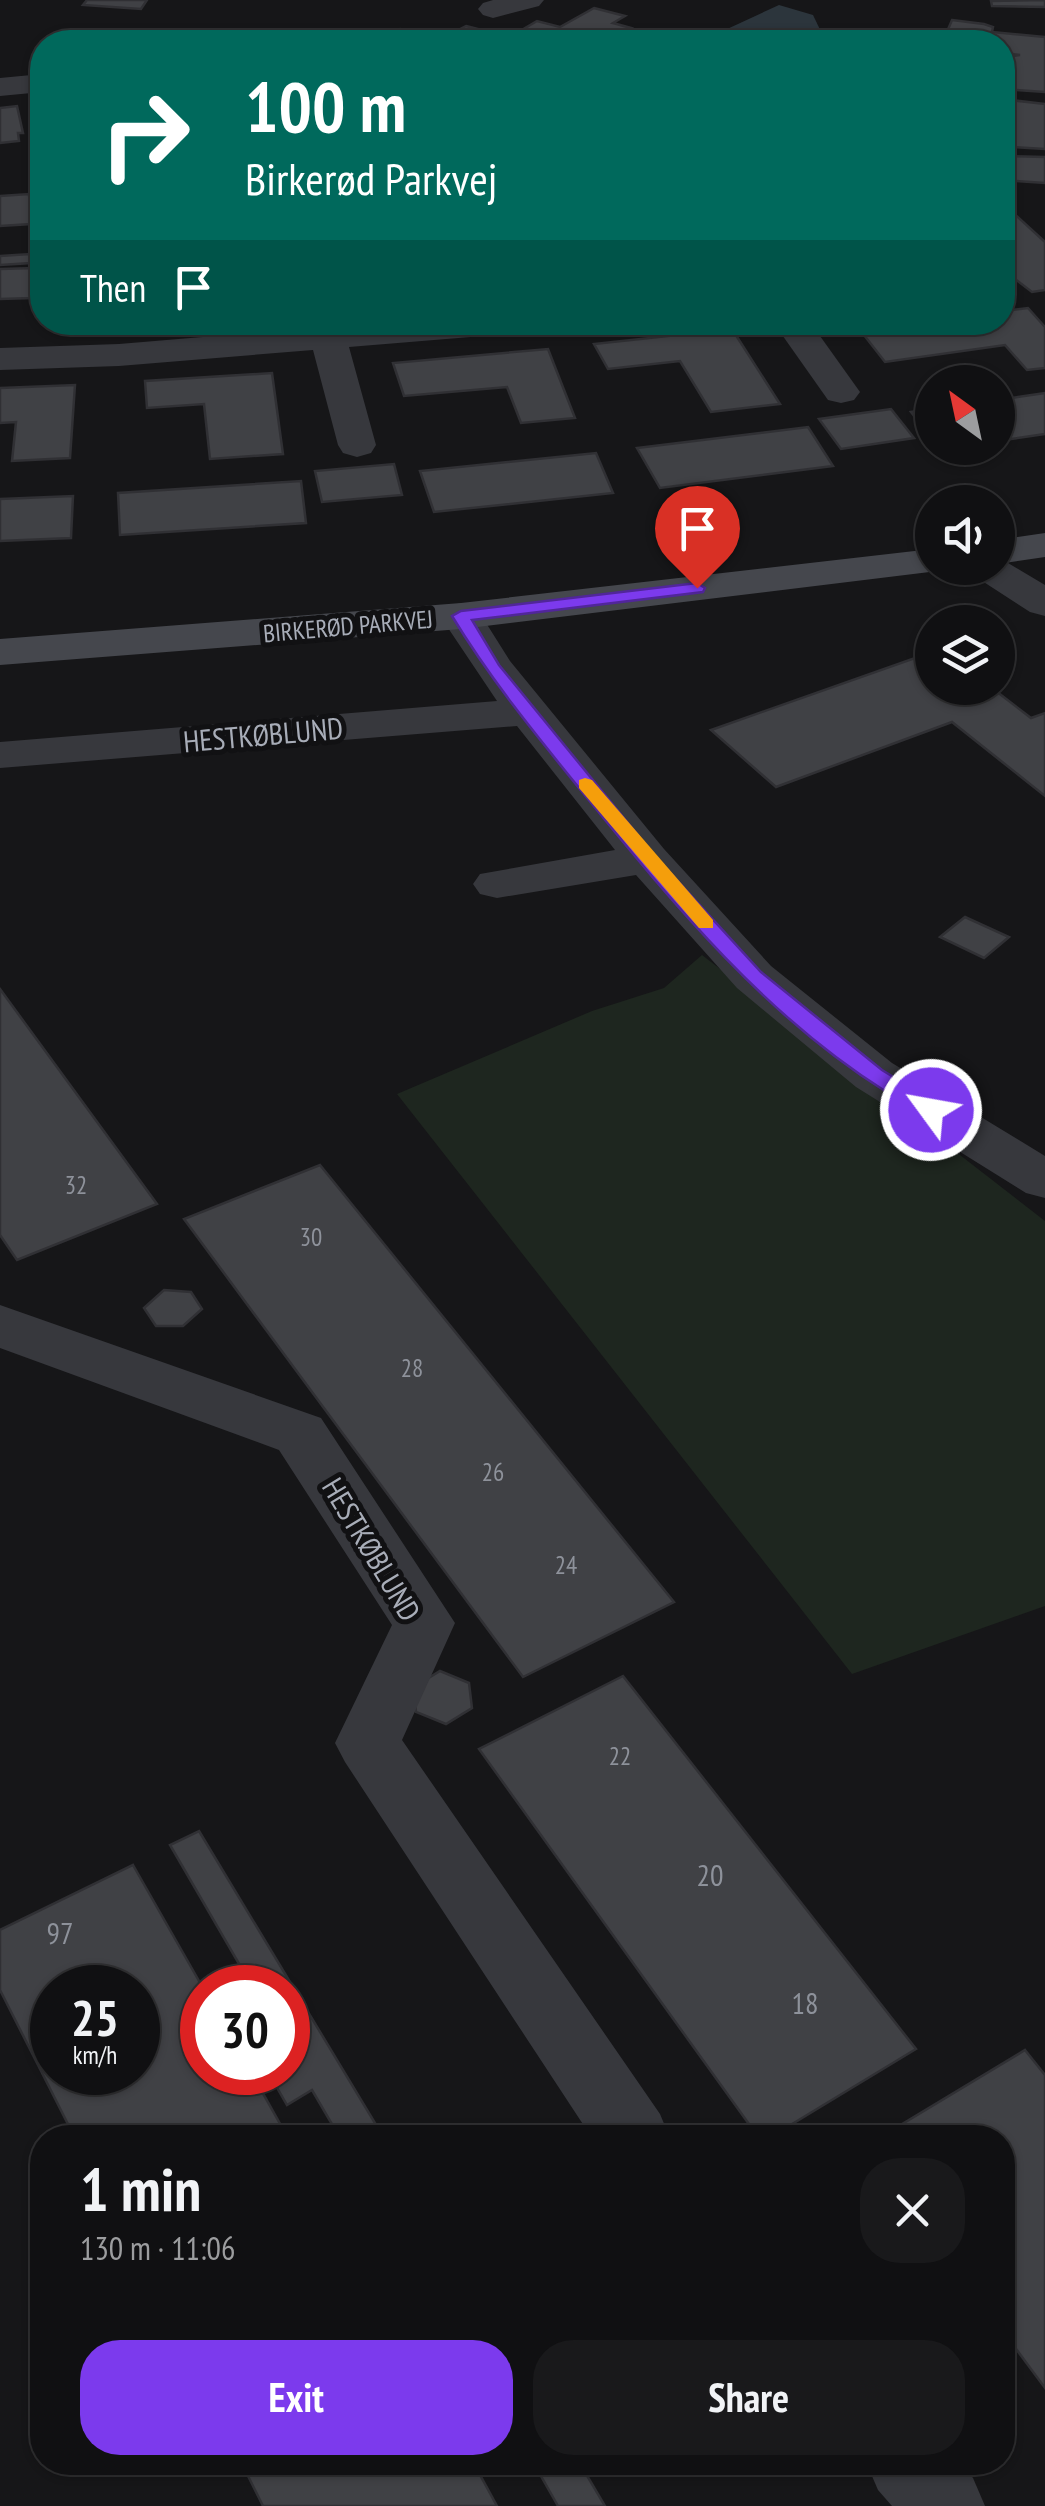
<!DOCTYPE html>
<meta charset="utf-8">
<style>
body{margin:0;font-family:"PT Sans Narrow",sans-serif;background:#19191b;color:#f1f3f6;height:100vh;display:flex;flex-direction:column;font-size:38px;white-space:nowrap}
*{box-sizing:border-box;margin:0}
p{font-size:32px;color:#9c9d9f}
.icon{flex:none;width:55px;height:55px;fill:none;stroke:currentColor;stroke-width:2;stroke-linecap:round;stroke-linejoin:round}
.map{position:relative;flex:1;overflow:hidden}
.panel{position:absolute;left:30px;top:2125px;width:985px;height:350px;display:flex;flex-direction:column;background:#101012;border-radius:40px;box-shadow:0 2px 8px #0004,0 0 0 2px #303032}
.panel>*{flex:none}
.top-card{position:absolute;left:30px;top:30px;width:985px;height:305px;border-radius:40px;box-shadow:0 2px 8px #0004,0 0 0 2px #303032;background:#00695c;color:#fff;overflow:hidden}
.needle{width:65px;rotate:327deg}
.buttons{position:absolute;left:915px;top:365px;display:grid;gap:20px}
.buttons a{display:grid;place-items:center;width:100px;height:100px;border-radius:50%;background:#101012;box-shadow:0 2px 8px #0004,0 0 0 2px #303032;font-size:50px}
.speed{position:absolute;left:30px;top:1965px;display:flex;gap:20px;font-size:50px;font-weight:700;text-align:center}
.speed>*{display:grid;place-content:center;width:130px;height:130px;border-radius:50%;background:#101012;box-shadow:0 2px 8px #0004,0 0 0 2px #303032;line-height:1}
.speed small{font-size:25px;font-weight:400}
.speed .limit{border:15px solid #d22;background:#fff;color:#111}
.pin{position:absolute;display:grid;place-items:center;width:85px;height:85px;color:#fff;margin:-102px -42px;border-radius:50% 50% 50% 0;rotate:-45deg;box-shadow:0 0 10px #0007}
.pin .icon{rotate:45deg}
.me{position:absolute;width:110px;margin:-55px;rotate:302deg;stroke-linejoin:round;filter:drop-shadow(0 0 8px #0008)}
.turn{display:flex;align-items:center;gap:35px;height:210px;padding:0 50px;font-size:45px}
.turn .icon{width:130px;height:130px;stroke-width:2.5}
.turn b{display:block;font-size:70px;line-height:85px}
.then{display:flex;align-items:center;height:95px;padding:0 50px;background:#0003;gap:20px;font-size:38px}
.round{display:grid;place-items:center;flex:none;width:105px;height:105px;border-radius:40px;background:#19191b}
.summary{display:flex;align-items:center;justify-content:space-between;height:170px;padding:0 50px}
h1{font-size:60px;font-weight:800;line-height:75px}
.primary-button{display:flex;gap:20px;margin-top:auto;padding:20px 50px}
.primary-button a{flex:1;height:115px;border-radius:40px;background:#7c3aed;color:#fff;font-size:40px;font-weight:800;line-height:115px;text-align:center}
.primary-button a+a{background:#19191b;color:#f1f3f6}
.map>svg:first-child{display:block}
.green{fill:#1e261f}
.water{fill:#2c353c}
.building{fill:#404145;stroke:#303034;stroke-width:2.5;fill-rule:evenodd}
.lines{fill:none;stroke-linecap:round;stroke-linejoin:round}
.street{fill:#37383d;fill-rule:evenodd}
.secondary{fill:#45474d;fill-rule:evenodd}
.route{fill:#7c3aed;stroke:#51269a;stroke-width:2.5}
.slow{fill:#f59e0b}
.labels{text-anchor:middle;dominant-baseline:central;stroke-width:10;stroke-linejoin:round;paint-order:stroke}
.far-street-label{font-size:25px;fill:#a8adb8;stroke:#111113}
.number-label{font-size:25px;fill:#8e929b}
.street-label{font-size:30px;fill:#a8adb8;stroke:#111113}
.near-number-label{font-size:30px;fill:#8e929b}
</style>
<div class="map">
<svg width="1045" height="2506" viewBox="0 0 1045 2506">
<rect width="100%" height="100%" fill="#161618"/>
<!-- green -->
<polygon class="green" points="702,955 1045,1221 1045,1606 852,1674 397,1094 592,1011 664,988"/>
<!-- water -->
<polygon class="water" points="779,5 813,15 826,42 699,42"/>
<!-- building -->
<g class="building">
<polygon points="87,0 147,0 141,9 83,5"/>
<polygon points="1045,0 1045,7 992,6 991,1"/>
<polygon points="594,8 625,16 613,23 631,28 619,35 638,40 564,42 520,31 537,21 560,27"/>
<polygon points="952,20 984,24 993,27 992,32 1045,37 1045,92 1002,89 1002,68 1008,69 1013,56 1020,55 1002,53 1002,42 943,41"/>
<polygon points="466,26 505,36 494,42 435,42"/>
<polygon points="400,29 417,41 347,41"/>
<polygon points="1002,99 1045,104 1045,149 1014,147 1014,128 1002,127"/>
<polygon points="17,106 23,133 18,133 19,141 0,143 0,108"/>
<polygon points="1002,156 1045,157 1045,183 1002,180"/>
<polygon points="29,194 31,224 0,226 0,196"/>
<polygon points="1009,209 1045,242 1045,290 1032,292 1002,269 1002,210"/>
<polygon points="30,254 31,263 0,265 0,256"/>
<polygon points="35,268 32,298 0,299 0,269"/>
<polygon points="1028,308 1045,327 1045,368 1027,370 1005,345 885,362 860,330 918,322 1002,322 1002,311"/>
<polygon points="732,329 780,404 711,412 680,361 608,369 594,344"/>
<polygon points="548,349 575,418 521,423 507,387 404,396 393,363"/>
<polygon points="272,373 283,454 210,459 204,404 147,408 145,381"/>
<polygon points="75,385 70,458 12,461 16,422 0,423 0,388"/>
<polygon points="1045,393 1045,434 998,441 998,400"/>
<polygon points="891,409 914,438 841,449 819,419"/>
<polygon points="932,409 932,439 911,412"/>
<polygon points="808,427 833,466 660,488 637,448"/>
<polygon points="596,453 613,493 434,512 420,471"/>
<polygon points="394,464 402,495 322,502 315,471"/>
<polygon points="301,481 306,523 120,535 118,493"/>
<polygon points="73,496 71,538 0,541 0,499"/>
<polygon points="932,652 932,688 992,688 1031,718 1045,713 1045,796 952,722 776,787 711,730"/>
<polygon points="965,917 1009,937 984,958 940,937"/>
<polygon points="0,989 157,1204 17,1260 0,1235"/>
<polygon points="320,1165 674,1602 523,1677 184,1219"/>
<polygon points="164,1290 191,1292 202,1309 183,1326 156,1326 144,1308"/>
<polygon points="440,1671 469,1683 472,1708 446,1724 416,1712 414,1687"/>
<polygon points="623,1676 916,2049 769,2138 759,2138 479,1749"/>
<polygon points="199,1831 384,2138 340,2138 312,2090 287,2105 268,2072 288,2072 288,1988 253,1988 170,1845"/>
<path d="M133,1865L203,1988L202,2072H251L288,2138H75L0,1990V1930ZM52,1988H138V2072H52Z"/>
<polygon points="1025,2050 1045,2075 1045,2388 1002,2330 1002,2138 879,2138"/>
<polygon points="241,2462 473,2462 497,2506 263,2506"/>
<polygon points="533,2462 579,2462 605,2506 558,2506"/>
</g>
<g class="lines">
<!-- street -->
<g class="street">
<polygon points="493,0 544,0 539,6 493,18 483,15 478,9 483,3"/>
<polygon points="42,74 42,92 0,96 0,78"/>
<polygon points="382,322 538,322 533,330 520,333 349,347 376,445 371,453 357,457 343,453 338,445 313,350 119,366 0,370 0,348 119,344"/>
<polygon points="773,322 810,322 860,392 854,400 841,403 828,400"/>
<polygon points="998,557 1045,585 1045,616 1030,612 976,577 970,568 998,568"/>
<polygon points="461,603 476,607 510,661 664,849 771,966 892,1063 1045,1156 1045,1198 1026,1193 856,1087 737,988 636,875 497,898 480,894 473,884 480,874 615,850 517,726 0,768 0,742 497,701 440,616 446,607"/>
<polygon points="0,1305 321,1418 455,1623 402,1740 660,2114 670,2138 592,2138 345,1762 335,1743 392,1625 279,1450 0,1348"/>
<polygon points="866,2462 960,2462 973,2478 985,2506 892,2506 878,2490"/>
</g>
<!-- secondary -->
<g class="secondary">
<polygon points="1045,533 1045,557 998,564 998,540"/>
<polygon points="932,549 932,568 946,570 461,629 0,665 0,639 461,603"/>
</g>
</g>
<!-- route -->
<path class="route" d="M697,583L705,588L703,592L472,620L499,665L654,855L761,972L882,1070L939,1105L942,1110L939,1115C920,1120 900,1100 885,1091C767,1017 675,906 588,799C540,740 492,682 452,616L461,611Z"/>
<!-- slow -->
<polygon class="slow" points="585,778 592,780 713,920 713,928 699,928 579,788 579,780"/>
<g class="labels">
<!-- far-street labels -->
<g class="far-street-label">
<text transform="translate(348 626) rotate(-5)">BIRKERØD PARKVEJ</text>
</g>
<!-- number labels -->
<g class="number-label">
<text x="76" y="1185">32</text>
<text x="311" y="1237">30</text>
<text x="412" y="1368">28</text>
<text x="493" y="1472">26</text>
<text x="566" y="1565">24</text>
<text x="620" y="1756">22</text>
</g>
<!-- street labels -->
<g class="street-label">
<text transform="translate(263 734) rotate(-5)">HESTKØBLUND</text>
<text transform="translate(372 1549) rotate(59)">HESTKØBLUND</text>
</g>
<!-- near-number labels -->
<g class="near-number-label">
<text x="710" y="1874">20</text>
<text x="60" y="1932">97</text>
<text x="805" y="2002">18</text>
</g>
</g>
</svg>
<div class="buttons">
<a><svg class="needle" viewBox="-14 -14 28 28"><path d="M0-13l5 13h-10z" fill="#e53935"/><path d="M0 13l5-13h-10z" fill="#9c9d9f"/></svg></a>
<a><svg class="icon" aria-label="sound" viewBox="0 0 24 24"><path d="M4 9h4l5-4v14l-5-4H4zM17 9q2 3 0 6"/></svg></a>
<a><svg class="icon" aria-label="layers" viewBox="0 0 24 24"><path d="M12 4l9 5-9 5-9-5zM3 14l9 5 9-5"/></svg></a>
</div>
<div class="speed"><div>25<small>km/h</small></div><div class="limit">30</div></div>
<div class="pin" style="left:697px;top:588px;background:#d93025"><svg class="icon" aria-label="arrive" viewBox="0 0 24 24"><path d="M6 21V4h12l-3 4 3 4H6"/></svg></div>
<svg class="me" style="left:931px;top:1110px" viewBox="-20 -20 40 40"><circle r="17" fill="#7c3aed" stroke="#fff" stroke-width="3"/><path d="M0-11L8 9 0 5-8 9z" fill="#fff"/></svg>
<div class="top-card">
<div class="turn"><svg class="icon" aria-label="right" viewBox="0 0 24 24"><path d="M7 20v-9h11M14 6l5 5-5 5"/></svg><div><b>100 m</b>Birkerød Parkvej</div></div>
<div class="then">Then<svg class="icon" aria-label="arrive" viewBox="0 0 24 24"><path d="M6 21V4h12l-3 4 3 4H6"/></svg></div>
</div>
<section class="panel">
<div class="summary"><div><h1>1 min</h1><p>130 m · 11:06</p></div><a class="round"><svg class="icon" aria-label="close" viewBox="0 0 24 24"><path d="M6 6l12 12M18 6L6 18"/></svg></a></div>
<div class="primary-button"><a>Exit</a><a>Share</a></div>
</section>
</div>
